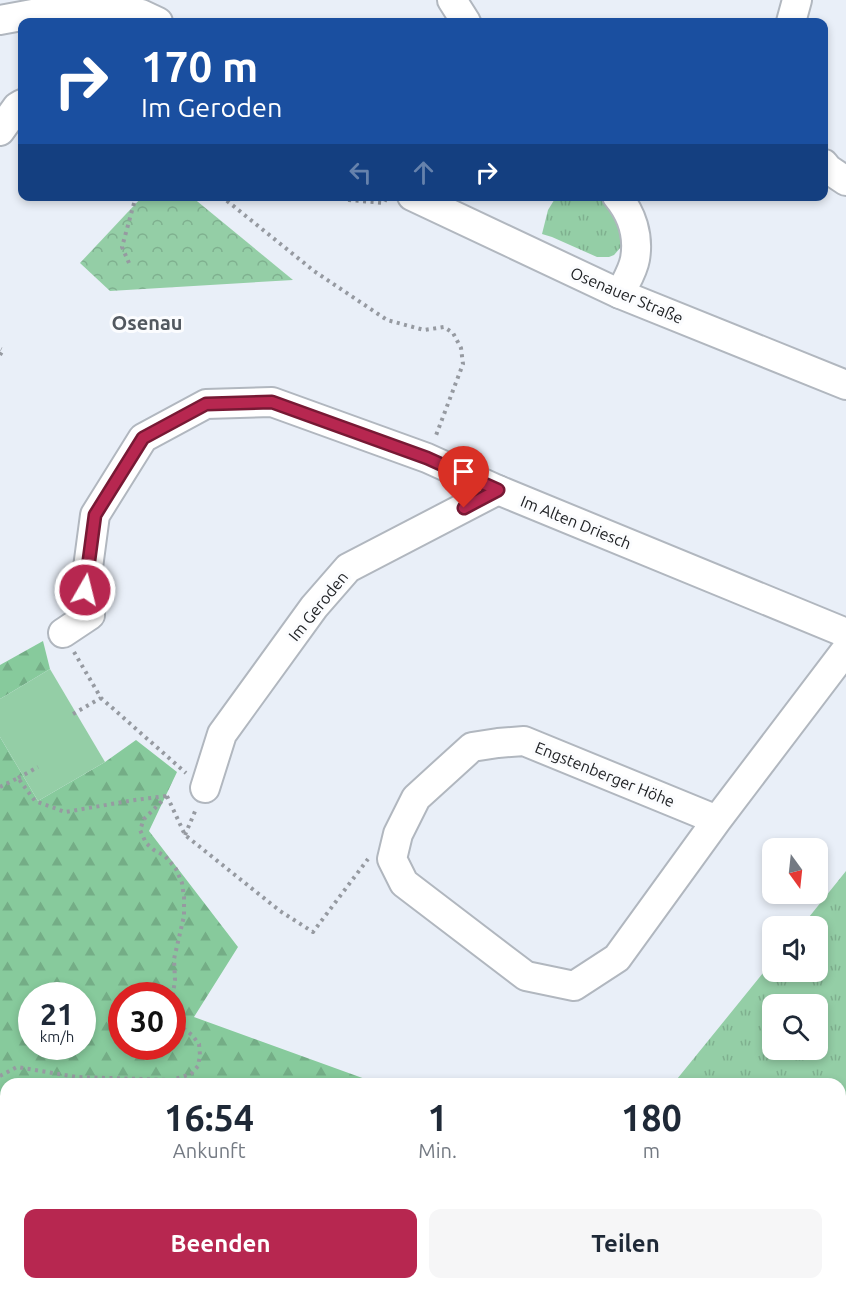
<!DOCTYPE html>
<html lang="de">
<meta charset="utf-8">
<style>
body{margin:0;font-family:Ubuntu,sans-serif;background:#f6f6f7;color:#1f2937;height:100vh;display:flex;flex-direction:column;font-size:22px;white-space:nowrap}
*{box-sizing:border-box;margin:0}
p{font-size:20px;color:#747a83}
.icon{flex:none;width:33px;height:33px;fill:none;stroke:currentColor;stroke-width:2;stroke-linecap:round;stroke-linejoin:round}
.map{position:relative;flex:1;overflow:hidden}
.side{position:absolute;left:0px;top:1078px;width:846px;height:212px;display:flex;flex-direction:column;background:#fff;border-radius:18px 18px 0 0;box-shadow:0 3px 9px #0003}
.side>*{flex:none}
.banner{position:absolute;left:18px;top:18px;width:810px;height:183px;border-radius:12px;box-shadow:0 3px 9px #0003;background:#1a4fa0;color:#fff;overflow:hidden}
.needle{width:39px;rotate:165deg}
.buttons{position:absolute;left:762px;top:838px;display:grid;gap:12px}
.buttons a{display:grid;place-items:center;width:66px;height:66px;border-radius:12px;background:#fff;box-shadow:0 3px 9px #0003;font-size:30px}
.speed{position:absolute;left:18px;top:982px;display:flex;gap:12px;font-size:30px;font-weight:700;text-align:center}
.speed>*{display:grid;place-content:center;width:78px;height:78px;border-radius:50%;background:#fff;box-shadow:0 3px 9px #0003;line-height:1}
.speed small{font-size:15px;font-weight:400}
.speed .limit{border:9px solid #d22;background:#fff;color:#111}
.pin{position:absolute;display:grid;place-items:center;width:51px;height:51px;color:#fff;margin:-62px -26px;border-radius:50% 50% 50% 0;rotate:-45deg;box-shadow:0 0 6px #0007}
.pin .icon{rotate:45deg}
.me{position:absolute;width:66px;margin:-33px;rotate:8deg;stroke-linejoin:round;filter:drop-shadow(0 0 4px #0008)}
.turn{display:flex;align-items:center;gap:21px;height:126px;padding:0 24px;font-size:27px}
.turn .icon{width:78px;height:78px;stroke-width:2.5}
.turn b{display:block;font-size:42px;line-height:51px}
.lanes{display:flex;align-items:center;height:57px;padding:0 24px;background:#0003;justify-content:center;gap:30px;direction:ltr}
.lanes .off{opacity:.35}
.eta{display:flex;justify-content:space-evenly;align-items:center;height:102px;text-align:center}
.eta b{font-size:36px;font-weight:700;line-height:42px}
.action{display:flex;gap:12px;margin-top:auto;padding:12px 24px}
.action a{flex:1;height:69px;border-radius:12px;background:#b72750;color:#fff;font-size:24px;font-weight:700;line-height:69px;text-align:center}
.action a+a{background:#f6f6f7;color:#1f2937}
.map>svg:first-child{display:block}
.grass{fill:url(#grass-tufts);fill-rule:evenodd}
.forest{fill:url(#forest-firs);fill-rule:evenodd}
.park{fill:url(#park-crowns)}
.garden{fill:#94cea6}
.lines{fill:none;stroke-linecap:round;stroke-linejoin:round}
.minor-casing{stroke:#b1b7bf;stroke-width:32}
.path{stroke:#969aa1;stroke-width:4;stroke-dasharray:3 4.5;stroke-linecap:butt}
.minor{stroke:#fff;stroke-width:28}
.route-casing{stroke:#771934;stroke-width:15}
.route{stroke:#b72750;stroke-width:10}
.labels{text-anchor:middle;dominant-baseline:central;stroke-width:6;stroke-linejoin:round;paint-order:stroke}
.street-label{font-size:16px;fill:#1d1f22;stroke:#fbfcfe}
.quarter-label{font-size:20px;font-weight:bold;fill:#52585f;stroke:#fbfcfe}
</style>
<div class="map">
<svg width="846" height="1289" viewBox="0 0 846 1289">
<defs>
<pattern id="grass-tufts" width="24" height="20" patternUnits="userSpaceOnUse" patternTransform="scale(1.5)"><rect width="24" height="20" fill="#94cea6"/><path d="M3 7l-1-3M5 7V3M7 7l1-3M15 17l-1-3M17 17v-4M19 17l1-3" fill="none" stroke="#7fb08f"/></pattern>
<pattern id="forest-firs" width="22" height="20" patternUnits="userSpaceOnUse" patternTransform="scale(1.5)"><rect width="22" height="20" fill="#87ca9c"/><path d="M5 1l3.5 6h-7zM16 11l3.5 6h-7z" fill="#74ad86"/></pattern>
<pattern id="park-crowns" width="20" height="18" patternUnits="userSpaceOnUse" patternTransform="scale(1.5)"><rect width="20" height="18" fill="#94cea6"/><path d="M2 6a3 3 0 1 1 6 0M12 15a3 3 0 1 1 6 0" fill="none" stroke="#7fb08f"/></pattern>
</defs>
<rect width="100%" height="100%" fill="#e9eff8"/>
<!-- grass -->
<g class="grass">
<polygon points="599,196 617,218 623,242 621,247 614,255 609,257 597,257 552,237 542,234 548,210 556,197"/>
<path d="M846,871V1289H396L397,1284H840V1084H673L772,962V972H818V927H801ZM772,1005H818V1050H772Z"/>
</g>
<!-- forest -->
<g class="forest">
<polygon points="43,641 50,669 0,699 0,665"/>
<path d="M0,737L38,801L105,762L136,740L177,772L149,831L238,947L194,1017L379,1084H6V1284H397L396,1289H0ZM32,996H82V1047H32ZM122,996H172V1047H122Z"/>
</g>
<!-- park -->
<polygon class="park" points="142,197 192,197 293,280 110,291 80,263"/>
<!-- garden -->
<polygon class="garden" points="50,669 105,762 38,801 0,737 0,699"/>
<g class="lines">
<defs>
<g id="minor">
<polyline points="452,0 466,22"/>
<polyline points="0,20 38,13 96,8 141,14 158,22"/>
<polyline points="791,22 797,0"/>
<polyline points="0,131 17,107 22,104"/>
<polyline points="824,164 828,169 846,181"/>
<polyline points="412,196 620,294 846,385"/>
<path d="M617,196C632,214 639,236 635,259C633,271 625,283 620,294"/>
<polyline points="63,633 90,615 85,590 95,515 143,438 206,404 272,402 427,458 498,490 846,633"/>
<polyline points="205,788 222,734 314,607 348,568 498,490"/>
<polyline points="717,820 524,741 498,743 472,747 416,798 398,834 392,859 404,883 526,976 574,986 617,958 717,820 846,650"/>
</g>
</defs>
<!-- minor casing -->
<use href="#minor" class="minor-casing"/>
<!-- path -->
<g class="path">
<polyline points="221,196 314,271 387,320 424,330 444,327 453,333 461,348 463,364 435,438"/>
<polyline points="326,196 349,200 384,203 387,196"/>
<polyline points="129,263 122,247 136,196"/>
<polyline points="0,355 3,350 1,349"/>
<polyline points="74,652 101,698 186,773"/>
<polyline points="73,714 101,698"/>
<polyline points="18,778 38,767"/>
<polyline points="0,787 18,778 35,801 65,812 135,800 166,796"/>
<polyline points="167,796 185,835 280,911 313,932 368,859"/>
<polyline points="167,796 144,819 140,830 146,843 154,850 165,856 176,869 182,883 184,897 184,916 174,959 175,980 172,1001"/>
<polyline points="185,835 196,809"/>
<polyline points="0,1076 17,1067 77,1077 172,1080 191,1074 198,1066 200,1055 199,1044 192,1035 175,1022 172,1013"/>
</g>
<!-- minor -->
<use href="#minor" class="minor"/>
</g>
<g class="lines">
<defs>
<polyline id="route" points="85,590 95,515 143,438 206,404 272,402 427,458 498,490 464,508"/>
</defs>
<!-- route casing -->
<use href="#route" class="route-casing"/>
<!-- route -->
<use href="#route" class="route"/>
</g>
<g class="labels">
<!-- street labels -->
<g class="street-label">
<text transform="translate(627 295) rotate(23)">Osenauer Straße</text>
<text transform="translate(576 522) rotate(22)">Im Alten Driesch</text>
<text transform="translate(318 606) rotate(-51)">Im Geroden</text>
<text transform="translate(605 774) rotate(22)">Engstenberger Höhe</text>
</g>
<!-- quarter labels -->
<g class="quarter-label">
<text x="147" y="322">Osenau</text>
</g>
</g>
</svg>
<div class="buttons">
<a><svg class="needle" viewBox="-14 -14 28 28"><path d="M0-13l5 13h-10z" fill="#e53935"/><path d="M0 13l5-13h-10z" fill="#747a83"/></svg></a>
<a><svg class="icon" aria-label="sound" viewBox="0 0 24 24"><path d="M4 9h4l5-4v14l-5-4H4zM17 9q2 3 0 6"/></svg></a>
<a><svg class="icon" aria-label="search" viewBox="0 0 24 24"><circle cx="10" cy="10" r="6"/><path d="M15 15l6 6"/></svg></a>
</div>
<div class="speed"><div>21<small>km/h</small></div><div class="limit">30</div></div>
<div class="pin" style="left:464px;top:508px;background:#d93025"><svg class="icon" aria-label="arrive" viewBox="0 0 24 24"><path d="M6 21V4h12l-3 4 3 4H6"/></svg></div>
<svg class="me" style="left:85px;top:590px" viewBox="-20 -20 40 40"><circle r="17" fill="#b72750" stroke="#fff" stroke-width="3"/><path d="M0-11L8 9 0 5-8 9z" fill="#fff"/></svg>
<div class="banner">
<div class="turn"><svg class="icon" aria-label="right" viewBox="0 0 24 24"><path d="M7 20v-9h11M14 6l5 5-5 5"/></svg><div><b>170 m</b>Im Geroden</div></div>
<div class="lanes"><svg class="icon off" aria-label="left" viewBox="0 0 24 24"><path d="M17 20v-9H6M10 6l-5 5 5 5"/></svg><svg class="icon off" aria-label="ahead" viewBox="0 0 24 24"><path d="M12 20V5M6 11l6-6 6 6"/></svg><svg class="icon" aria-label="right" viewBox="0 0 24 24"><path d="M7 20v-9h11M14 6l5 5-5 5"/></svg></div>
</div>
<section class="side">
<div class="eta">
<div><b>16:54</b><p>Ankunft</p></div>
<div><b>1</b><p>Min.</p></div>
<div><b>180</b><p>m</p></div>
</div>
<div class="action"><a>Beenden</a><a>Teilen</a></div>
</section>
</div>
